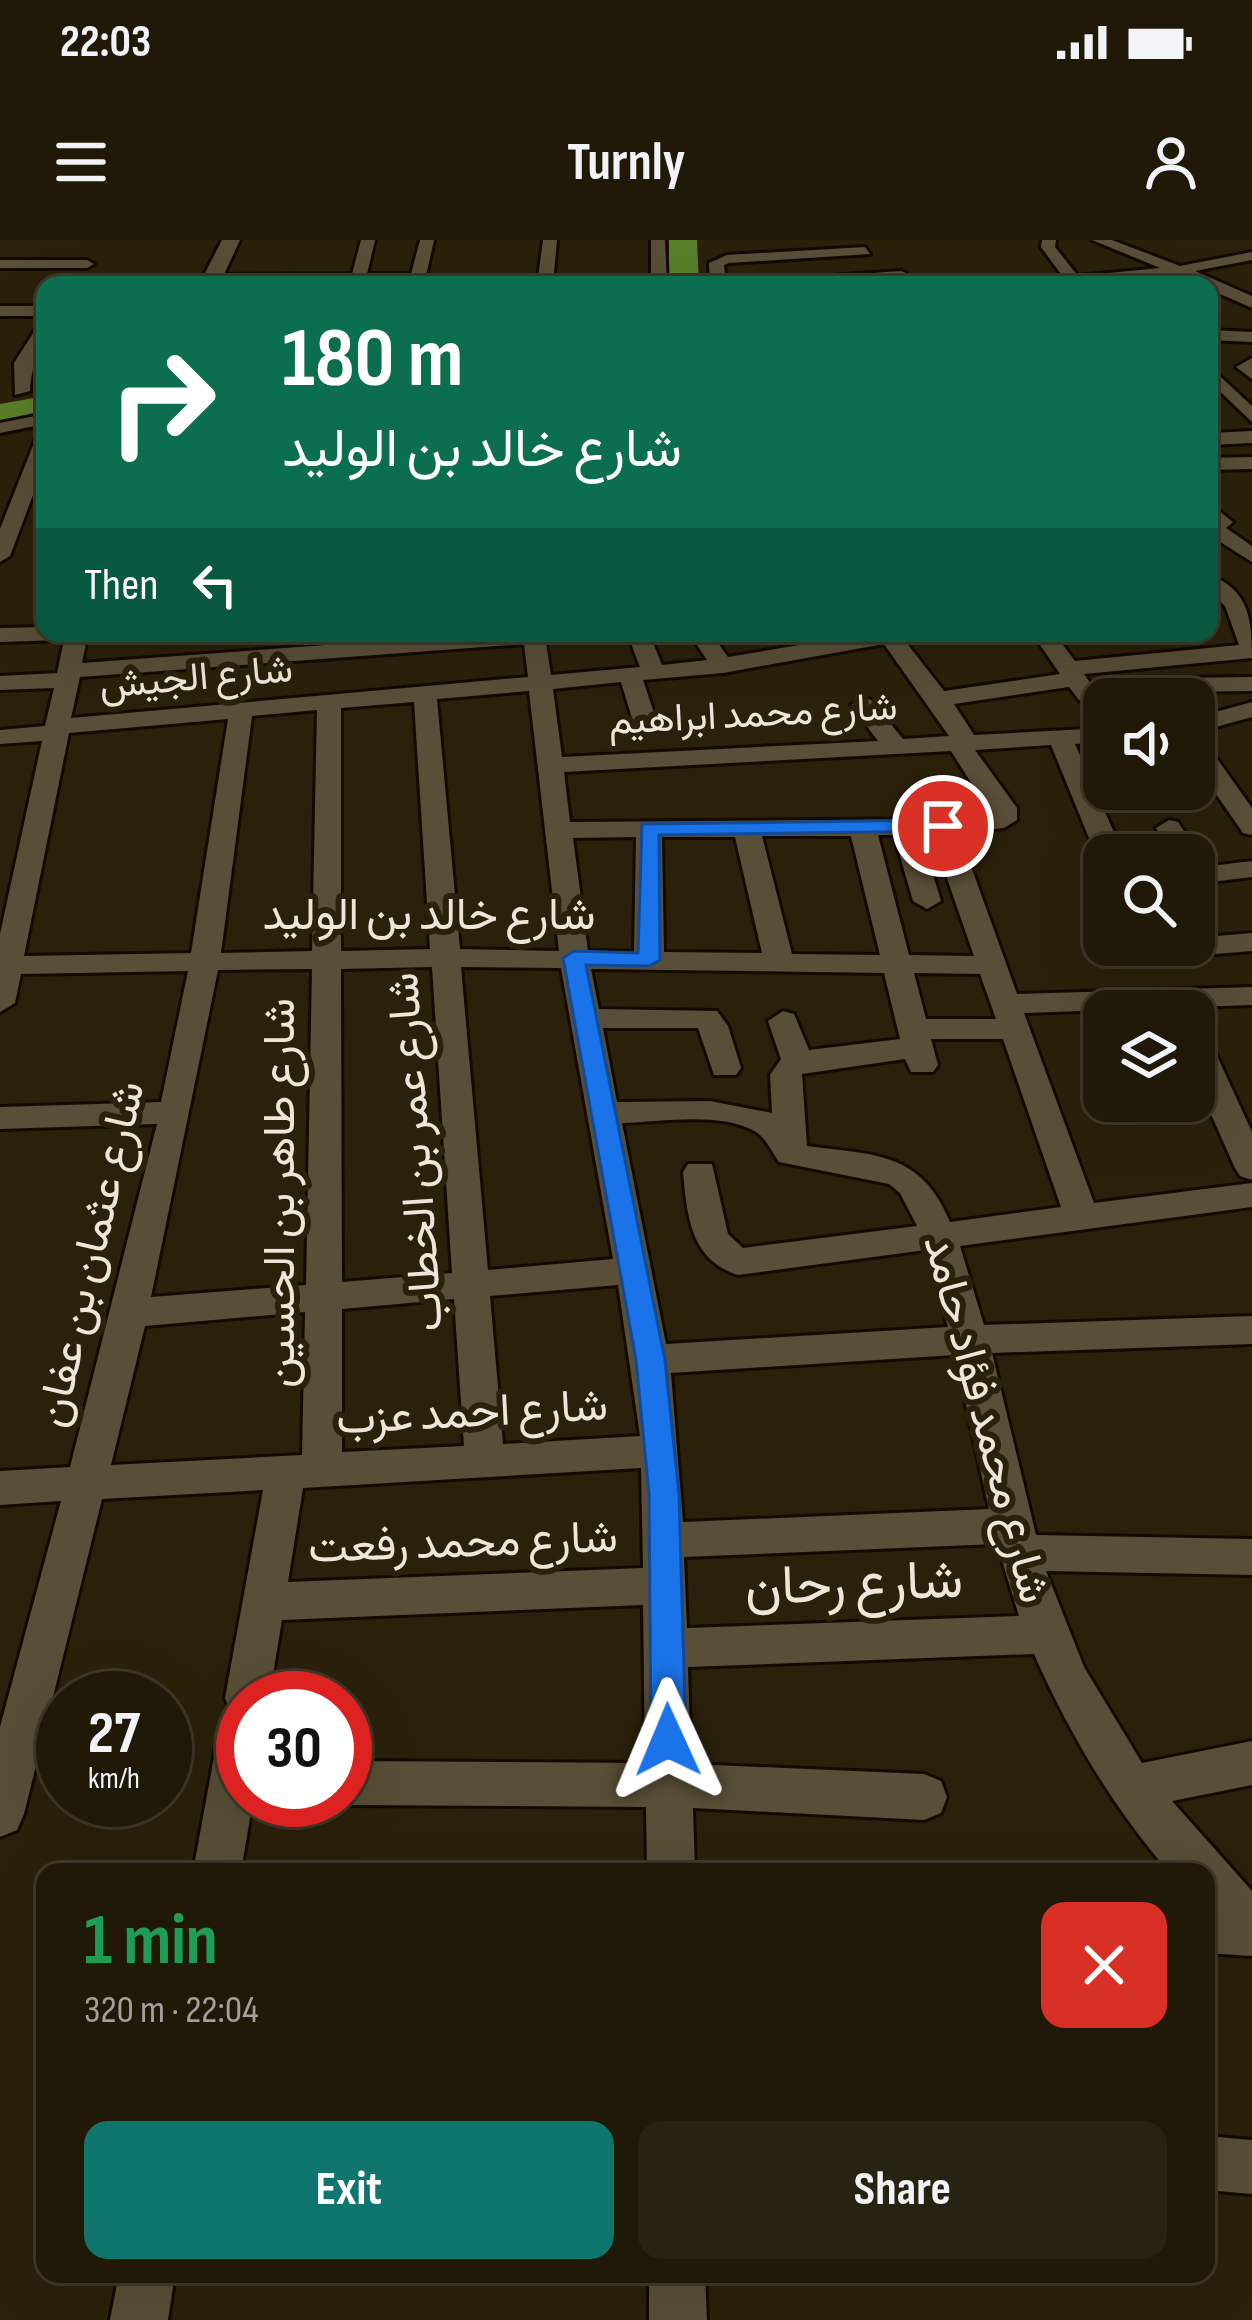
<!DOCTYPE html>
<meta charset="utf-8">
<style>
body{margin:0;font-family:"Sofia Sans Condensed",Vazirmatn,sans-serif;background:#282212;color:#f1f3f6;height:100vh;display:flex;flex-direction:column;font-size:45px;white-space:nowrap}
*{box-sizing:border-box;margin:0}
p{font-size:39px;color:#a2a09c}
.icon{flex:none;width:66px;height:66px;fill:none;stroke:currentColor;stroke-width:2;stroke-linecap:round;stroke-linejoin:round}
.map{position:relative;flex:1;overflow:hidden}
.sheet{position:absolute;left:36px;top:1623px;width:1179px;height:420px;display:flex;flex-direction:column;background:#201908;border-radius:24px;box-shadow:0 12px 48px #0002,0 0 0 3px #3d3829}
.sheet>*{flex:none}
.hud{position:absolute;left:36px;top:36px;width:1182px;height:366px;border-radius:24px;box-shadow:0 12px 48px #0002,0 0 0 3px #3d3829;background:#0b6e4f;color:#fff;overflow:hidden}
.tools{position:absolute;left:1083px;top:438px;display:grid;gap:24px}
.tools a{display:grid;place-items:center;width:132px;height:132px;border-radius:24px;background:#201908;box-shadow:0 12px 48px #0002,0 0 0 3px #3d3829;font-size:60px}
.speed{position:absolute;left:36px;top:1431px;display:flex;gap:24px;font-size:60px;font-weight:700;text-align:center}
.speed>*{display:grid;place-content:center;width:156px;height:156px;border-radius:50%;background:#201908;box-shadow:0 12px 48px #0002,0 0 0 3px #3d3829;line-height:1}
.speed small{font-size:30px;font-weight:400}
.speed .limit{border:18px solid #d22;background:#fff;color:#111}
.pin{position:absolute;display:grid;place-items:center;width:102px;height:102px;color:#fff;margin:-51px;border:6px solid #fff;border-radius:50%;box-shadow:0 3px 12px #0007}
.me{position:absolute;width:132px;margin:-66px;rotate:359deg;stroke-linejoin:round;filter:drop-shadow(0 0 9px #0008)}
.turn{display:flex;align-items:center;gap:42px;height:252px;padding:0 48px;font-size:54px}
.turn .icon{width:156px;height:156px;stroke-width:2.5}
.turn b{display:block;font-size:84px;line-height:102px}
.then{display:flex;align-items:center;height:114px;padding:0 48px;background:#0003;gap:24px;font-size:45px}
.round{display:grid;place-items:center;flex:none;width:126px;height:126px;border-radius:24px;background:#282212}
.summary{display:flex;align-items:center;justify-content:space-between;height:204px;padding:0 48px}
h1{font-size:72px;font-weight:700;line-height:90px;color:#1e9e55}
.action{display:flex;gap:24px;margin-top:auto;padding:24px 48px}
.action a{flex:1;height:138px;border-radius:24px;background:#0f766e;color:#fff;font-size:48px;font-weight:700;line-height:138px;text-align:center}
.action a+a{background:#282212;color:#f1f3f6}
.status{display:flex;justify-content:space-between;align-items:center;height:84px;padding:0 60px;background:#201908;direction:ltr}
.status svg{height:33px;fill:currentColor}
header{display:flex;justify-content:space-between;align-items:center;height:156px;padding:0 48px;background:#201908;font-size:54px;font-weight:700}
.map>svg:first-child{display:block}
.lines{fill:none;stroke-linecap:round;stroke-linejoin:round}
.river{fill:#5a7f2a;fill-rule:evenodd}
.minor-casing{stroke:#140a00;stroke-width:6}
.tertiary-casing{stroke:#140a00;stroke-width:6}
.minor{fill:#594e37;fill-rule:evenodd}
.tertiary{fill:#594e37;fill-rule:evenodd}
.route{fill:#1a73e8;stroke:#114b97;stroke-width:3}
.labels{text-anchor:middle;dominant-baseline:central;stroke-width:12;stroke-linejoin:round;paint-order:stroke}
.far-street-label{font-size:39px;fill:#ede7d9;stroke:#2b210b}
.street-label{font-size:45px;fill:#ede7d9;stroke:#2b210b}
.near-street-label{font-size:54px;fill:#ede7d9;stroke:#2b210b}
</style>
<div class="status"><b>22:03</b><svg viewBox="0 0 49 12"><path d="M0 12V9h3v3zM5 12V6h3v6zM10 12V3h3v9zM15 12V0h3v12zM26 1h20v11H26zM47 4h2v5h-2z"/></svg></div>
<header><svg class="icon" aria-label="menu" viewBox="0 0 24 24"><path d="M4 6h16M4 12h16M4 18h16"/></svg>Turnly<svg class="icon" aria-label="person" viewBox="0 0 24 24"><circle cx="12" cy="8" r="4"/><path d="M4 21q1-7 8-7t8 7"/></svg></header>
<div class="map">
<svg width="1252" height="2080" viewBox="0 0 1252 2080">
<rect width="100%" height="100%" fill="#2b210b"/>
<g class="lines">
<!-- river -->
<g class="river">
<polygon points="669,0 697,0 699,45 669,45"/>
<polygon points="45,156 45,176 0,184 0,164"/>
</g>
<defs>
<g id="minor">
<polygon points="361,0 375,0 367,34 411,34 420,0 434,0 424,45 211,45 203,40 211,35 352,34"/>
<polygon points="543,0 557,0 553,45 537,45"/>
<polygon points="651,0 665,0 667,45 651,45"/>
<polygon points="1042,0 1056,0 1055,7 1078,36 1160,28 1092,0 1112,0 1180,26 1252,12 1252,20 1195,31 1252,56 1252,68 1177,35 1069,45 1041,7"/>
<polygon points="865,7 870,14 729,23 724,25 726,45 710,45 709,23 727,15"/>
<polygon points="0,20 87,20 94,24 87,28 0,28"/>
<polygon points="901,31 906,33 906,39 839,45 809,42 817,37"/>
<rect x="0" y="66" width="45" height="10"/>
<path d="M45,82C45,108 31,121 30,151L15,155L14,123L39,84Z"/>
<polygon points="1209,90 1252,92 1252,102 1209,100"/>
<polygon points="1252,118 1252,139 1236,127"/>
<polygon points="1209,126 1252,166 1252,182 1209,141"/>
<polygon points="45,174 45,184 0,193 0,183"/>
<polygon points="1252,191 1252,203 1209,205 1209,193"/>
<polygon points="45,192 45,223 10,316 0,322 0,289 36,198"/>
<polygon points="1252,217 1252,229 1209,230 1209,218"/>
<polygon points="1209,263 1233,282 1226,288 1252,306 1252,322 1209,295"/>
<path d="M1209,335C1249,349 1252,380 1252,418L1084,434L1093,447L1171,438L1252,437V451L1171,452L1087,462L1079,460L1069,447L954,464L974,495L1104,488V502L1075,504L1124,615H1104V622L1096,615L1051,505L975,510L1017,568V580L1004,588L959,593L1017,754L1252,747V765L1024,773L1094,963L1252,943V967L960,1006L984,1085L1252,1076V1104L992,1113L1036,1295L1252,1299V1335L1046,1331L1084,1427L1142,1523L1252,1501V1545L1172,1561L1252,1651V1716L1206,1713V1632H1169C1112,1566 1069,1493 1034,1414L688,1427L691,1524L924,1534L941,1541L947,1557L941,1573L924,1580L693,1568L695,1632H647L646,1567L345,1565L332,1560H345V1521L645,1523L643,1365L282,1380L269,1458H243V1560H253L241,1632H193L220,1484L229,1468L225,1458L263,1250L102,1259L24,1574L17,1590L0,1597V1487L61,1261L0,1265V1231L70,1227L157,884L0,889V867L161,862L188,731L21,734L15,763L0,772V694L42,501L0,504V490L45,486L54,448L0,450V436L57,433L64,400L0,402V388L45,387V393H88L82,423L489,393H591L580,400L546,402L551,435L640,427L627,393H649L662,425L707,420L689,393H711L728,417L871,393H923L905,401L944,451L1060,434L1032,393H1054L1075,421L1239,405L1225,366L1209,352ZM524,404L528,437L71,478L80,437ZM884,404L949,496L903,499L871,460L863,458L851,465L878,501L562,517L553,449L621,442L635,488L647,495L659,488L643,440L723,433ZM529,451L559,711L460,709L437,459ZM414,462L430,709L341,711V468ZM317,470L312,711L221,713L252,476ZM228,479L191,713L24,716L69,493ZM951,511L991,574L943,579L570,582L564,532ZM878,595H894L913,661L927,669L941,661L921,595H932L974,716L909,715ZM762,596H851L880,715L792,714ZM636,597L634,712L588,711L573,598ZM662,597H735L762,713L664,712ZM432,727L452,1033L342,1042L341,729ZM461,727L561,728L613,1019L488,1030ZM312,729L306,1045L151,1057L218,730ZM591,729L884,733L900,799L809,810L794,774L783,771L768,781L781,819L770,835L772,873L710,861L617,862L603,788H698L714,835H736L741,828L728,786L717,771L599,769ZM914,733L980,734L996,779H926ZM931,799H1003L1061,967L950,982C921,911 874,915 807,906L802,834L905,819L911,832H933L938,825ZM622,883C660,882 721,871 756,892C766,898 772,912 779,922L889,944L900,953L917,986L743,1008L728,994L712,924H688L683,932C687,975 690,1020 738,1035L926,1010L948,1087L666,1104ZM618,1045L640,1196L503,1204L490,1056ZM454,1059L464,1206L342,1212V1069ZM305,1072L302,1215L111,1225L145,1086ZM955,1115L989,1269L683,1282L671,1133ZM641,1228L643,1328L288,1342L303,1248ZM997,1304L1019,1376L687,1388L684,1317Z"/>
<polygon points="1252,462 1252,477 1194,493 1194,478"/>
<polygon points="1194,497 1203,499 1252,568 1252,595 1243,593 1194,522"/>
<polygon points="1169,580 1178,582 1200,615 1196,621 1194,615 1172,615 1156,588"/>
<polygon points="1252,621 1252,637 1194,644 1194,628"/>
<polygon points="1252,693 1252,711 1153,719 1138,710 1142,705 1194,705 1194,698"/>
<polygon points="1194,791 1210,801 1252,892 1252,940 1240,936 1235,928 1194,836"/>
<polygon points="1206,1896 1252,1900 1252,1954 1206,1950"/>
<polygon points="119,2034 175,2034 168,2080 110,2080"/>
<polygon points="649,2034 705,2034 707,2080 649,2080"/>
</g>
<polygon id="tertiary" points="222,0 240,0 219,45 199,45"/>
</defs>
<!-- minor casing -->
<use href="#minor" class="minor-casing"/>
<!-- tertiary casing -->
<use href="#tertiary" class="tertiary-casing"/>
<!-- minor -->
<use href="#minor" class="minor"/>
<!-- tertiary -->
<use href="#tertiary" class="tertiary"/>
</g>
<!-- route -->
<polygon class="route" points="943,580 950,582 950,591 659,595 660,720 649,726 586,725 665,1120 679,1254 686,1500 681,1511 668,1516 656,1511 651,1500 649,1254 636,1120 563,718 574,711 638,713 642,584"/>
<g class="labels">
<!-- far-street labels -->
<g class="far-street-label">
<text transform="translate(196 438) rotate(-5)">شارع الجيش</text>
<text transform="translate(753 475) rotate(-3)">شارع محمد ابراهيم</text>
</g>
<!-- street labels -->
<g class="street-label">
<text x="429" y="675">شارع خالد بن الوليد</text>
<text transform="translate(416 912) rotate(-94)">شارع عمر بن الخطاب</text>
<text transform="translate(280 953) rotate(-90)">شارع طاهر بن الحسين</text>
<text transform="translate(91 1014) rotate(-77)">شارع عثمان بن عفان</text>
<text transform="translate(472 1173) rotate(-3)">شارع احمد عزب</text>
<text transform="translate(986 1179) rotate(75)">شارع محمد فؤاد حامد</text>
<text transform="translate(463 1303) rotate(-2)">شارع محمد رفعت</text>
</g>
<!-- near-street labels -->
<g class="near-street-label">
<text transform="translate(854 1344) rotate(-2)">شارع رحان</text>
</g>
</g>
</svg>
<div class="tools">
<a><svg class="icon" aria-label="sound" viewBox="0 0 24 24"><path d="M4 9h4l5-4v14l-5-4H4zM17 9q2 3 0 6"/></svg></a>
<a><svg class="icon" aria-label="search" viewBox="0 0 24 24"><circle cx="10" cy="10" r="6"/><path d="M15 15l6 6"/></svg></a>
<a><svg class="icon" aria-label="layers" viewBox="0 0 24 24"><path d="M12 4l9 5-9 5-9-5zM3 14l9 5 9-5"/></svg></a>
</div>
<div class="speed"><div>27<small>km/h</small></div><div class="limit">30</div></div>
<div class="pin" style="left:943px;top:586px;background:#d93025"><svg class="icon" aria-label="arrive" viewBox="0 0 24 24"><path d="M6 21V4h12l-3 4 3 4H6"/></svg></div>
<svg class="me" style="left:668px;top:1500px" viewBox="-20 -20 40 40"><path d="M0-17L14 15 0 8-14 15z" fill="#1a73e8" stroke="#fff" stroke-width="4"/></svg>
<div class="hud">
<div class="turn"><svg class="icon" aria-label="right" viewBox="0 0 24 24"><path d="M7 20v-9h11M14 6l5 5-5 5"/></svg><div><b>180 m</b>شارع خالد بن الوليد</div></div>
<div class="then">Then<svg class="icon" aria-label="left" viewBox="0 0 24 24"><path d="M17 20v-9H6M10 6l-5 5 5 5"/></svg></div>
</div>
<section class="sheet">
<div class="summary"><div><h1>1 min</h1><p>320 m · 22:04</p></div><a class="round" style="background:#d93025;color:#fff"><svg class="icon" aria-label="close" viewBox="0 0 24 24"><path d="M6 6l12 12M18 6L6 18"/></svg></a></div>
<div class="action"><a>Exit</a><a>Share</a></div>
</section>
</div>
